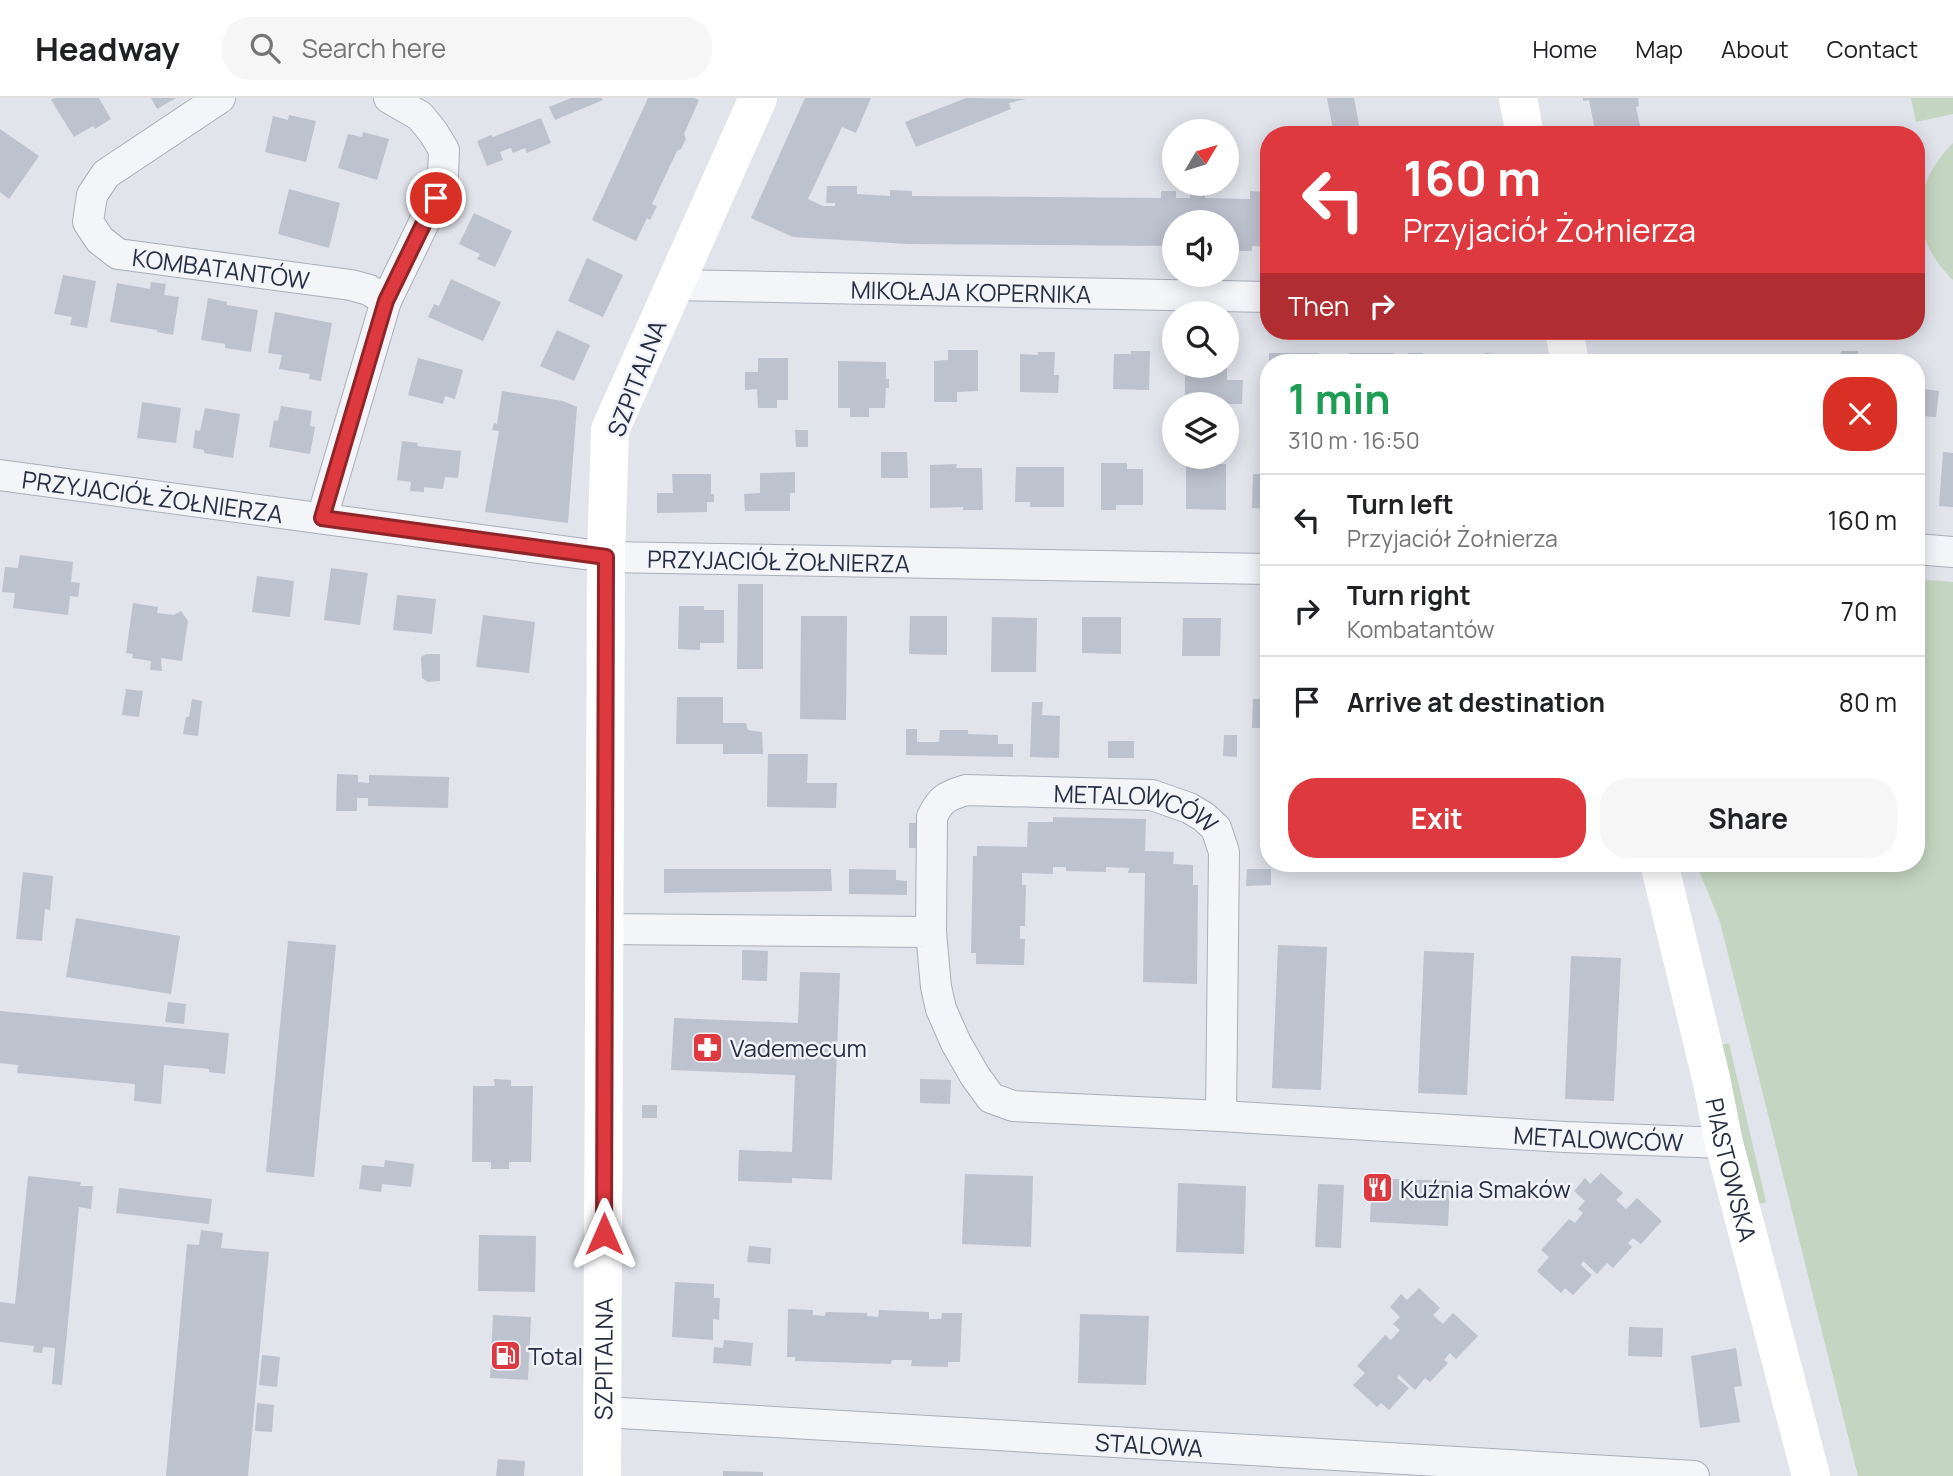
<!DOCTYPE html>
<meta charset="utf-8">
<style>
body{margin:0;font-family:Manrope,sans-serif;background:#f6f6f6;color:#202124;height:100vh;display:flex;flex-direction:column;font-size:26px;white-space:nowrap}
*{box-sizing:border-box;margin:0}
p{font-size:23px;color:#757577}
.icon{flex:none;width:38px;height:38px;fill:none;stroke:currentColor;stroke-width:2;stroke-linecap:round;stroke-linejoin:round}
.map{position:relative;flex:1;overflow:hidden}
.panel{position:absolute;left:1260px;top:256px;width:665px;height:518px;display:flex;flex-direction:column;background:#fff;border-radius:28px;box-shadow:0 4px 18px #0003}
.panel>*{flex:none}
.guide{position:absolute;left:1260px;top:28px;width:665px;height:214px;border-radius:28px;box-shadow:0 4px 18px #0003;background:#dd393f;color:#fff;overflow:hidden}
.needle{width:46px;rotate:52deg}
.tools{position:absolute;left:1162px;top:21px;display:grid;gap:14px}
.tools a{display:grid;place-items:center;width:77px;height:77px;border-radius:50%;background:#fff;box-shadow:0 4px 18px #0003;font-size:35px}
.pin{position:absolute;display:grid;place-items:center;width:60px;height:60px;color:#fff;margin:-30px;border:4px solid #fff;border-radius:50%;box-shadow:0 2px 7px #0007}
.me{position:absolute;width:77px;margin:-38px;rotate:0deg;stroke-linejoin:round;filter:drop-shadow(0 0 5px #0008)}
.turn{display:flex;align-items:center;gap:24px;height:147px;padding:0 28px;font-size:32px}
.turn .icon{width:91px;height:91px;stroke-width:2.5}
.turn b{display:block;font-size:49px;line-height:60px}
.then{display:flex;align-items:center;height:66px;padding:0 28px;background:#0003;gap:14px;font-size:26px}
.round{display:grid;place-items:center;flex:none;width:74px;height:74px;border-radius:28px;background:#f6f6f6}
.summary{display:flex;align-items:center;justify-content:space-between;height:119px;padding:0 28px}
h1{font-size:42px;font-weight:700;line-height:52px;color:#1e9e55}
.action{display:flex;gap:14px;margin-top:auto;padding:14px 28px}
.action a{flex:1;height:80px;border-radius:28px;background:#dd393f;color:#fff;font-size:28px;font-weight:700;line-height:80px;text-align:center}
.action a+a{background:#f6f6f6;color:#202124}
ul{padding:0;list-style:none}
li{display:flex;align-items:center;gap:21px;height:91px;padding:0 28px;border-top:2px solid #e0e0e0}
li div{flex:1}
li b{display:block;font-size:26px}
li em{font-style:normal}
header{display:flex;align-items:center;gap:42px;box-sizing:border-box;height:98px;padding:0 35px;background:#fff;border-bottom:2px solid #e0e0e0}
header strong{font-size:33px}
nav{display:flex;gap:38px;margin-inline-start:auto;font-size:24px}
.search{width:490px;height:63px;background:#f6f6f6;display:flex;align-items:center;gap:18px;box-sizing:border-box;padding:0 24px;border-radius:28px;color:#757577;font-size:26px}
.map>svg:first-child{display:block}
.green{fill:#c4d6c1}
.building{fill:#bdc2cf}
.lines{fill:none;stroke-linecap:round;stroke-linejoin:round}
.street-casing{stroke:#a9aeb9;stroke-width:32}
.street{stroke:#f4f5f9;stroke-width:30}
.secondary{stroke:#fff;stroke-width:38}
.route-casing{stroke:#902529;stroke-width:18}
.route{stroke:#dd393f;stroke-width:12}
.labels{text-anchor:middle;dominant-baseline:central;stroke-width:5;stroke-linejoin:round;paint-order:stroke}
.street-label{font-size:24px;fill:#272f45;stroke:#f1f3f8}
.poi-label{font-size:24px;fill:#272f45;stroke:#f1f3f8;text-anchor:start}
</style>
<header>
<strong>Headway</strong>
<div class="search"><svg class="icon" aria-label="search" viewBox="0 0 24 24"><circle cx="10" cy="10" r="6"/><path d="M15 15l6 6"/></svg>Search here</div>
<nav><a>Home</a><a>Map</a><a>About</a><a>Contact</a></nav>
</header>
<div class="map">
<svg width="1953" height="1378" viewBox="0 0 1953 1378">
<rect width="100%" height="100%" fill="#e1e4eb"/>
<!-- green -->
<g class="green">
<polygon points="1911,0 1953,0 1953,16 1916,24"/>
<path d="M1953,45V182C1909,139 1910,88 1953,45Z"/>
<polygon points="1916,481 1953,484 1953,1378 1858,1378 1720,824 1696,765 1916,765"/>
<polygon points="1729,945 1766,1104 1753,1108 1715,948"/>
</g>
<!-- building -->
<g class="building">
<polygon points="54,0 99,0 111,21 95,31 93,28 74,39 51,2"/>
<polygon points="151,0 176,0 157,11"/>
<polygon points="571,0 602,0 603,2 555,22 549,9"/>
<polygon points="648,0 694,0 699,2 684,36 686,41 681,51 677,53 652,106 657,108 650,122 647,120 636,143 592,122"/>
<polygon points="805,0 871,0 856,35 842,29 808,101 823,108 835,108 835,105 826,105 827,88 857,88 857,96 890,98 890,92 912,93 912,98 1161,100 1161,93 1176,93 1176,100 1190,100 1190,94 1205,94 1205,100 1250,101 1250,93 1266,94 1265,101 1269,101 1269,149 1252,148 1252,153 1239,153 1239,149 1227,149 1227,124 1174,124 1174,148 908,146 793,139 751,120"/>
<polygon points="966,0 1026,1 1009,5 1011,11 916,49 905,24"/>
<polygon points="1327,0 1354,0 1361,37 1334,37"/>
<polygon points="1583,0 1638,0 1639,8 1636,9 1642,37 1596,37 1589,2 1583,3"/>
<polygon points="289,17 316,23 306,64 265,54 273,18 288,22"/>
<polygon points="541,20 551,45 527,55 525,50 513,55 511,50 500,54 503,62 487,68 477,43 491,37 493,39"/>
<polygon points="0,31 39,58 9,101 0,94"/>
<polygon points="363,34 389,41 377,82 338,70 348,36 362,39"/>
<polygon points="289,91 340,105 329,150 278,136"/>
<polygon points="474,115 512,133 495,169 477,161 480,156 459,146"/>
<polygon points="587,160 623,177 603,219 568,203"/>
<polygon points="63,177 96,183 87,230 70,227 72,219 54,216"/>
<polygon points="451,181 501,204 483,243 428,219 434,206 439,208"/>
<polygon points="151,184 166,186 164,197 179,199 173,237 157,234 157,232 110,224 117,185 150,191"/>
<polygon points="208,200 227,204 227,207 258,212 251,254 225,250 225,246 201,242"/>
<polygon points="275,214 332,225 321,283 309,281 310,276 279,271 282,257 268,255"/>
<polygon points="557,232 590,247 574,283 540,268"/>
<polygon points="948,252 978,252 978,293 957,294 957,304 934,304 934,263 948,262"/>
<polygon points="1131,253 1150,253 1149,292 1113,291 1114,256 1131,256"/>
<rect x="1841" y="253" width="17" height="11"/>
<polygon points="1038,254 1055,254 1054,277 1059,277 1058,295 1020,294 1020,256 1038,257"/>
<rect x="1269" y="255" width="49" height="9"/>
<rect x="1349" y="255" width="45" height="9"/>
<rect x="1408" y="255" width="14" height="9"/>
<polygon points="1485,255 1530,259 1530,264 1485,264"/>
<polygon points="418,260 463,272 455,301 445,298 443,306 408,297"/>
<polygon points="758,260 788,260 788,302 777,302 777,310 758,310 757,291 745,292 745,274 758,274"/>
<polygon points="838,263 886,264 886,281 889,281 889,290 886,290 885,310 869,310 869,319 850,319 850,310 838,310"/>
<polygon points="1185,268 1227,268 1227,282 1243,282 1242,306 1185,306"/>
<polygon points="1923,291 1939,293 1936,319 1921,318"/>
<polygon points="502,293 563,303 577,309 568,425 485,414 499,333 492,332 494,325 497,326"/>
<polygon points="142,304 181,310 176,345 137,340"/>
<polygon points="281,308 312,313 310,328 315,329 310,356 269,349 274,322 278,323"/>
<polygon points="205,310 240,316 233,360 204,355 204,352 193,350 195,332 200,333"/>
<polygon points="795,332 808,332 808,349 796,349"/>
<polygon points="402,343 418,345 417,348 461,353 458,380 445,379 443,391 424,389 424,394 410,393 411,384 397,382"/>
<polygon points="881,354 907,354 908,380 881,380"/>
<polygon points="1943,354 1953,355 1953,409 1939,408"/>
<polygon points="1101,365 1127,365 1127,371 1143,371 1143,407 1116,407 1116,412 1101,412"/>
<polygon points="957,366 956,370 982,370 983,412 963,412 963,409 930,410 930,367"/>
<polygon points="1186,366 1226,366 1226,412 1186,411"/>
<polygon points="1016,369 1064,369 1064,409 1030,409 1030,404 1015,404"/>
<polygon points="795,374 795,395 790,395 790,413 745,413 744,396 760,395 760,375"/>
<polygon points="672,376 711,376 711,396 714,396 714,404 707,404 707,414 657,415 657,395 673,395"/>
<polygon points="1253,376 1269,376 1269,411 1252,410"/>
<polygon points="20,457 73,464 71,484 80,485 78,499 70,498 68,517 13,510 15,495 2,494 5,469 18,470"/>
<polygon points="331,470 368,475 360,527 324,522"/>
<polygon points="257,478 294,483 290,519 252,514"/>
<polygon points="738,486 763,486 763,571 737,571"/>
<polygon points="397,497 436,501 432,536 393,532"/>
<polygon points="133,505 158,509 157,515 174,517 181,513 188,523 182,563 161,560 162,573 150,572 151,563 132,560 133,556 126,555"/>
<polygon points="679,508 704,508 704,512 724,512 724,545 700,545 700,552 678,551"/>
<polygon points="483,517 535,524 529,575 476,569"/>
<polygon points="801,518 847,518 846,622 800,621"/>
<polygon points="910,518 947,518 947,557 909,556"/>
<polygon points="992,519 1037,520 1036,574 991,574"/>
<polygon points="1082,519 1121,519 1121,556 1082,555"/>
<polygon points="1183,520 1221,520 1220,558 1182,558"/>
<polygon points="426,556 440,556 440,583 428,584 422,580 421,559"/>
<polygon points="126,591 143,593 139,619 122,617"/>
<polygon points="677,599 723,599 723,625 746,625 748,632 762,634 763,656 723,656 723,646 676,646"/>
<polygon points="192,601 202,603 198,638 183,636 186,619 189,619"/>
<polygon points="1253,601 1266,601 1266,630 1252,630"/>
<polygon points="1032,604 1043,604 1042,617 1060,618 1059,660 1030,659"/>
<polygon points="906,631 917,631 917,644 939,644 940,632 968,632 968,636 998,637 998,646 1013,646 1013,659 906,657"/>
<polygon points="1224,637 1237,637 1237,659 1223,658"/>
<rect x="1108" y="643" width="26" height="17"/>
<polygon points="768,656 808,656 807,685 837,685 836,710 767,709"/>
<polygon points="337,676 358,677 358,684 369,685 369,677 449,679 448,710 368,708 368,700 357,700 357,713 336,713"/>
<polygon points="1053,719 1146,721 1145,753 1174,754 1173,766 1193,767 1193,787 1198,787 1197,886 1143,884 1145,775 1128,775 1129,770 1106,769 1106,774 1066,773 1066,769 1053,769 1053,776 1022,775 1022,787 1026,787 1025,828 1020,828 1020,841 1025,841 1024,867 976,866 976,855 971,855 973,758 977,758 977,748 1027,749 1028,724 1053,724"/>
<rect x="909" y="725" width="14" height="25"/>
<polygon points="664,771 831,771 832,793 664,795"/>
<polygon points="849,771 896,772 896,782 907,783 907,797 849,796"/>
<polygon points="1247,771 1271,771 1271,787 1246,788"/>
<polygon points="23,774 53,778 50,812 45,811 42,843 16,841"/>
<polygon points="76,820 180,838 171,896 66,879"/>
<polygon points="288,843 336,847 314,1079 266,1074"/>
<polygon points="1278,847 1327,849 1321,992 1272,990"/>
<polygon points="742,852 768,853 767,883 742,882"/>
<polygon points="1424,853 1474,855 1467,997 1418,995"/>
<polygon points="1571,858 1621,860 1614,1003 1565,1001"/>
<polygon points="800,874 840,875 832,1082 792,1080 792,1085 738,1083 739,1052 792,1054 795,977 671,972 674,920 798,925"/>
<polygon points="168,904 186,906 184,926 165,924"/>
<polygon points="0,913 229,935 225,976 209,974 209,971 164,967 161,1006 134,1003 135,986 17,975 18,967 0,965"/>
<polygon points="494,981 511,982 511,988 533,988 531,1064 509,1064 509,1071 491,1071 491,1064 472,1064 473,988 495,988"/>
<polygon points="920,981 951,982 950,1006 920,1005"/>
<rect x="642" y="1007" width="15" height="13"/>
<polygon points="385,1062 414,1066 411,1089 382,1086 381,1094 359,1091 362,1067 384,1069"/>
<polygon points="1601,1075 1623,1095 1616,1102 1626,1111 1637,1100 1662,1123 1641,1146 1633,1140 1628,1145 1632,1149 1613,1170 1607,1165 1597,1176 1583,1163 1581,1167 1592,1177 1573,1197 1565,1190 1561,1195 1537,1173 1549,1159 1541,1152 1569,1121 1575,1125 1583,1115 1578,1111 1585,1103 1574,1093 1585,1080 1590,1086"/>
<polygon points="965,1076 1033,1078 1031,1149 962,1146"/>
<polygon points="28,1078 81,1084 80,1088 93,1088 91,1111 79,1109 62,1287 52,1286 55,1250 43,1249 42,1255 33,1254 34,1248 0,1244 0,1204 15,1206"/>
<polygon points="1372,1080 1450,1083 1448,1128 1370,1124"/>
<polygon points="1178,1085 1246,1088 1244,1156 1176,1154"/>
<polygon points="1318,1086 1344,1087 1341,1150 1315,1149"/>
<polygon points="119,1090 212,1101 209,1126 116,1115"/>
<polygon points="201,1132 223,1135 221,1150 269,1154 248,1378 166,1378 187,1146 199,1147"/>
<polygon points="479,1137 536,1138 535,1194 478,1193"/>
<polygon points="749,1148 771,1150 770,1166 747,1164"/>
<polygon points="675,1184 714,1186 714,1200 720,1200 719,1222 713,1221 713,1242 672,1239"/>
<polygon points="1419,1190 1440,1210 1433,1217 1443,1226 1453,1215 1478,1238 1456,1261 1450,1255 1444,1262 1448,1265 1430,1284 1425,1280 1415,1292 1399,1277 1397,1280 1409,1290 1389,1312 1381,1305 1377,1309 1353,1287 1365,1275 1357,1268 1385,1237 1391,1242 1400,1232 1393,1226 1400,1219 1390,1209 1401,1196 1407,1202"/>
<polygon points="788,1211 813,1212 813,1217 825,1218 826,1214 867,1215 867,1218 878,1219 879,1212 929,1214 929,1221 941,1221 942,1215 962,1215 960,1264 948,1264 948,1269 911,1268 912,1262 892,1262 891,1266 795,1263 795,1259 787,1259"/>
<polygon points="1080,1216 1149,1218 1146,1287 1078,1285"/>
<polygon points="493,1217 531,1219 528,1282 490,1280"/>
<polygon points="1629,1229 1663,1230 1662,1259 1628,1258"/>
<polygon points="724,1242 753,1245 751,1268 713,1265 714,1249 723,1250"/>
<polygon points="1736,1250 1742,1288 1734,1289 1740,1324 1700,1330 1691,1258"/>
<polygon points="262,1257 280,1259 277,1289 259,1287"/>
<polygon points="257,1305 274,1307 272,1334 255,1333"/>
<polygon points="498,1361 525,1363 524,1378 496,1378"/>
<polygon points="723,1373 763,1374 763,1378 723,1378"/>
</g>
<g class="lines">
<defs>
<g id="street">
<path id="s1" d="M220,0L106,76L92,97L88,124L100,142L118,156L351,187L369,192L386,203"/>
<path id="s2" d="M673,187L1269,199"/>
<path id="s3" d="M0,377L606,459L1269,471"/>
<polyline points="322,420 386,203 436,100 443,78 444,52 433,34 420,18 389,0"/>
<polyline points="1916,451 1953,454"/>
<path id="s4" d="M605,831L931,834L936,889L941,911L956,945L975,978L991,1000L1013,1008L1221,1018L1565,1039L1724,1045"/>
<path id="s5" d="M931,835L932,719C941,700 947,698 966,692L1152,697L1189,710L1204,719L1216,730L1224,754L1221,1018"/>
<path id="s6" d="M604,1314L1694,1378"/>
</g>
</defs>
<!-- street casing -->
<use href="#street" class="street-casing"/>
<!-- street -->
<use href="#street" class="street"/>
<!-- secondary -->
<g class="secondary">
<polyline points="1518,0 1525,37"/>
<polyline points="1564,233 1570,264"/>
<path id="s7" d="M1659,765L1711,980L1724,1045L1811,1378"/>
<path id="s8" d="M602,1378L606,459L610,332L758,0"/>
</g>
</g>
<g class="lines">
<defs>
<polyline id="route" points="436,100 386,203 322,420 606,459 604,1136"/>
</defs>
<!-- route casing -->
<use href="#route" class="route-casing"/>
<!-- route -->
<use href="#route" class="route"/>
</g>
<!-- icons -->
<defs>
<symbol id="pharmacy-square" viewBox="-11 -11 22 22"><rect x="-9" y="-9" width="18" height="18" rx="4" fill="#dd393f" stroke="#f1f3f8"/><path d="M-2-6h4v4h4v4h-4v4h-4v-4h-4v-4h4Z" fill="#fff"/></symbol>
<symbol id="restaurant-square" viewBox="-11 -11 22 22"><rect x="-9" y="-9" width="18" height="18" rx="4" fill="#dd393f" stroke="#f1f3f8"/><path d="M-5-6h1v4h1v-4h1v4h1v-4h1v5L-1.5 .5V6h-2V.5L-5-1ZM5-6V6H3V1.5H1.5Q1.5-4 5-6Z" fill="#fff"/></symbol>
<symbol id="fuel-square" viewBox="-11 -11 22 22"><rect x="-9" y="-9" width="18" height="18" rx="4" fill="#dd393f" stroke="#f1f3f8"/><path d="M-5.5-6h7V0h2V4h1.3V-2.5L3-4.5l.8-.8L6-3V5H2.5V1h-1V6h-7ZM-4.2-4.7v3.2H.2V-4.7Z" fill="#fff"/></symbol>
</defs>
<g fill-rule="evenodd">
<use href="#pharmacy-square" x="690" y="932" width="35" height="35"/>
<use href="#restaurant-square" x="1360" y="1072" width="35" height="35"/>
<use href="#fuel-square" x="488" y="1240" width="35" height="35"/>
</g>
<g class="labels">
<!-- street labels -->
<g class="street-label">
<text stroke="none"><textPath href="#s1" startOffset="338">KOMBATANTÓW</textPath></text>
<text stroke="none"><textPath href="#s2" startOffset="298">MIKOŁAJA KOPERNIKA</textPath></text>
<text transform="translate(636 280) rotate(-69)">SZPITALNA</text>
<text stroke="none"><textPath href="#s3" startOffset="154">PRZYJACIÓŁ ŻOŁNIERZA</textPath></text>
<text stroke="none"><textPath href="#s3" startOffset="784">PRZYJACIÓŁ ŻOŁNIERZA</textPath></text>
<text stroke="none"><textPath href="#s5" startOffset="334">METALOWCÓW</textPath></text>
<text stroke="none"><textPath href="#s4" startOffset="1116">METALOWCÓW</textPath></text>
<text stroke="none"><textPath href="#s7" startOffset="315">PIASTOWSKA</textPath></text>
<text stroke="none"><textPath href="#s8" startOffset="117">SZPITALNA</textPath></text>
<text stroke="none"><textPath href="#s6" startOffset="546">STALOWA</textPath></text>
</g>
<!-- poi labels -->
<g class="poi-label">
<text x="730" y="949">Vademecum</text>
<text x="1400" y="1090">Kuźnia Smaków</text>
<text x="528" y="1257">Total</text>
</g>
</g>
</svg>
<div class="tools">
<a><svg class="needle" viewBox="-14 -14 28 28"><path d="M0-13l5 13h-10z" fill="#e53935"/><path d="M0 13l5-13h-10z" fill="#757577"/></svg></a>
<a><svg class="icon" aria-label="sound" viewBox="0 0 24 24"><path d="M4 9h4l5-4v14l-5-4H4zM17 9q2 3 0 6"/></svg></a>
<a><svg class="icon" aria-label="search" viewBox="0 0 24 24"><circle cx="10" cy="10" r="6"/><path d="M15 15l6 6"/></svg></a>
<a><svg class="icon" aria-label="layers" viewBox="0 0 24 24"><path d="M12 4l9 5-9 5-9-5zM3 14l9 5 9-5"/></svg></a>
</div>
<div class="pin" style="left:436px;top:100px;background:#d93025"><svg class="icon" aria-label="arrive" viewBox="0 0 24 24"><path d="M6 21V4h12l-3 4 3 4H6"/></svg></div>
<svg class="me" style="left:604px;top:1136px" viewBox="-20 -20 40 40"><path d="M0-17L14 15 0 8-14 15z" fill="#dd393f" stroke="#fff" stroke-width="4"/></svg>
<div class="guide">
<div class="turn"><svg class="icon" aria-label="left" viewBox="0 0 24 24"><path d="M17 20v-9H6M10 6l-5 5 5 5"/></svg><div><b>160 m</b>Przyjaciół Żołnierza</div></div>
<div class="then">Then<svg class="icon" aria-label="right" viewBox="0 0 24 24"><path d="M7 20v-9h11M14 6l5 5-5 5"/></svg></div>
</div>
<section class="panel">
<div class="summary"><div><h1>1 min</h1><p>310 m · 16:50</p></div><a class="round" style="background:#d93025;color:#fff"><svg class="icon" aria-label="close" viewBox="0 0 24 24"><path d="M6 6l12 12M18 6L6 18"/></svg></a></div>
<ul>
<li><svg class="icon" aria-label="left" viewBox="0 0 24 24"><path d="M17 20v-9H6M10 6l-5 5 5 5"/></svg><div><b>Turn left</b><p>Przyjaciół Żołnierza</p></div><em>160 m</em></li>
<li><svg class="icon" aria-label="right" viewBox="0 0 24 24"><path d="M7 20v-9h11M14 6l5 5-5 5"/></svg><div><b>Turn right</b><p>Kombatantów</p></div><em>70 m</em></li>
<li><svg class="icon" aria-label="arrive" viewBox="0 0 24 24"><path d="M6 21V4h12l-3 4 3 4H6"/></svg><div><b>Arrive at destination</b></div><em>80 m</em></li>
</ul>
<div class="action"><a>Exit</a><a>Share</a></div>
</section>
</div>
